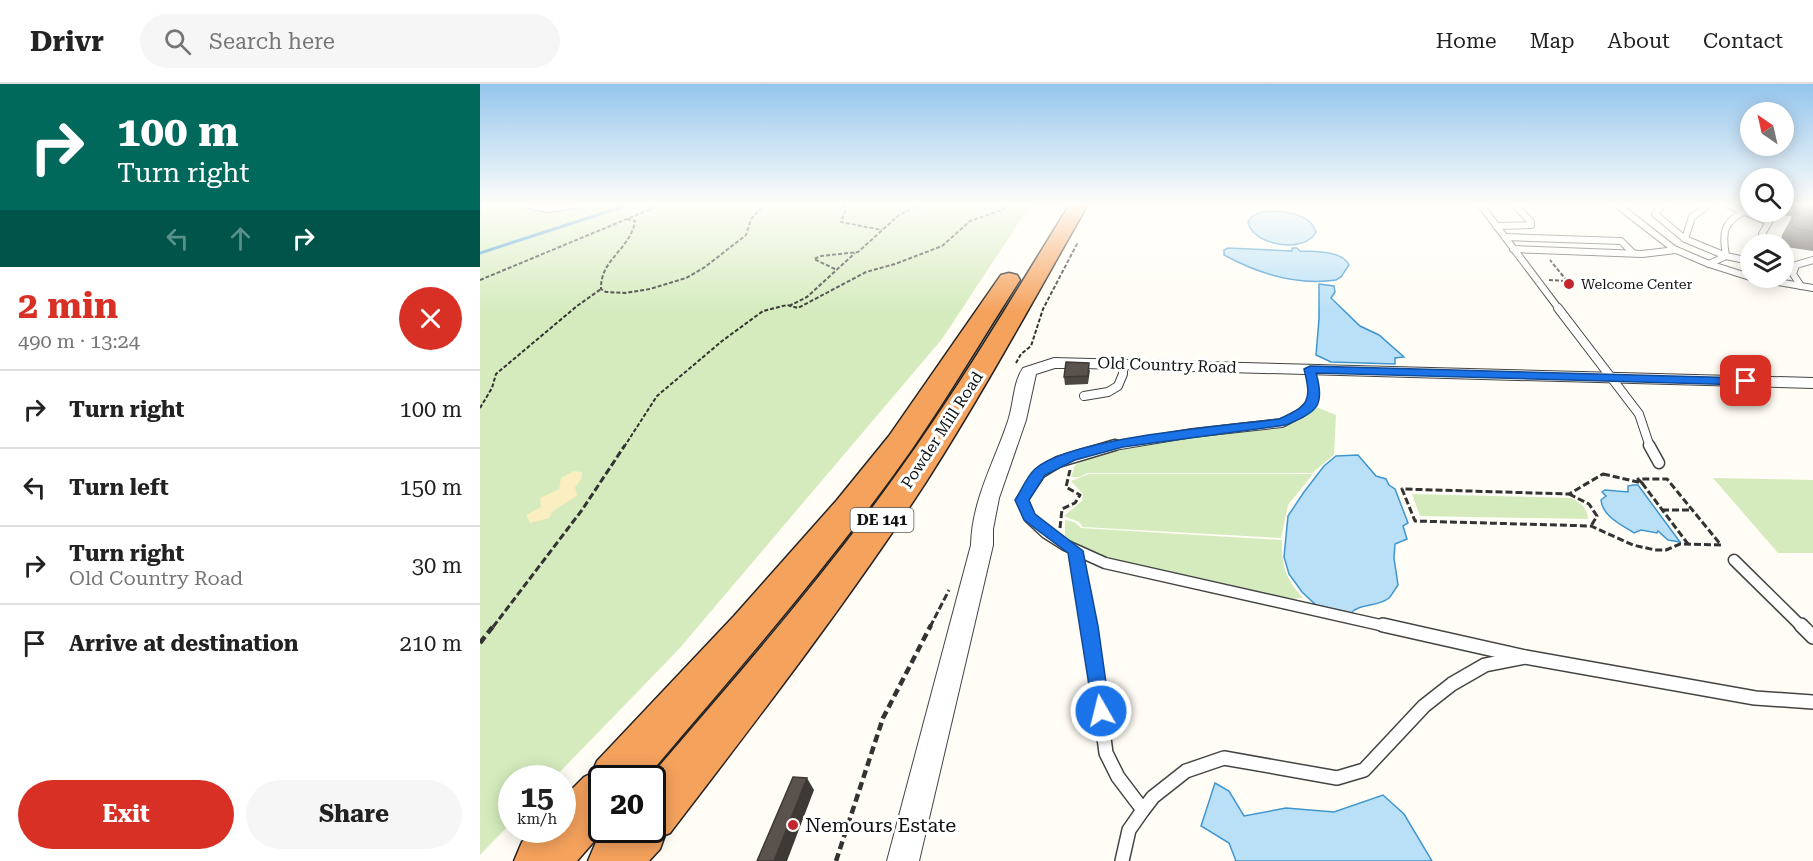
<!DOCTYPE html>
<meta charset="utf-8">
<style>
body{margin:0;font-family:"Roboto Serif",serif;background:#f6f6f6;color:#222;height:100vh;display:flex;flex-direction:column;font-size:22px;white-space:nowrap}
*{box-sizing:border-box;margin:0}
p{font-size:20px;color:#767676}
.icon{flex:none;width:33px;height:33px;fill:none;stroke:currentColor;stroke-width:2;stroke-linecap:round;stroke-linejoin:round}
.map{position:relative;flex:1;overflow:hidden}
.panel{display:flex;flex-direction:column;background:#fff;width:480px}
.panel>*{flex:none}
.guide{background:#00695c;color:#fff;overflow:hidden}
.needle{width:39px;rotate:326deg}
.fabs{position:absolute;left:1260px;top:18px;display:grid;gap:12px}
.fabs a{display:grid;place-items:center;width:54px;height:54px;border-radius:50%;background:#fff;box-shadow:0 3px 15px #0003;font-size:30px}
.speed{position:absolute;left:18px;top:681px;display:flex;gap:12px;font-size:30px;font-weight:700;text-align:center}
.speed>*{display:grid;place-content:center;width:78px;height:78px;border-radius:50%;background:#fff;box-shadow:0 3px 15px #0003;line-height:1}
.speed small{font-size:15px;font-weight:400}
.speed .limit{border:3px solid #111;border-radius:9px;background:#fff;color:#111}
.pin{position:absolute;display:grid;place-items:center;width:51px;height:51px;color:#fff;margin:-26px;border-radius:12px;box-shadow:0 3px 9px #0006}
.me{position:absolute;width:66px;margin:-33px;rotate:352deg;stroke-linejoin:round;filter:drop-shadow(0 0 4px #0008)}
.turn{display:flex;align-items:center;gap:21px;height:126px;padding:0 18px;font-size:27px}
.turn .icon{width:78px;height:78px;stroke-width:2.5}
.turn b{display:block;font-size:42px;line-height:51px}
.lanes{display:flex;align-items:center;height:57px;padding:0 18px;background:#0003;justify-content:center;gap:30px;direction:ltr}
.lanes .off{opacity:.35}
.round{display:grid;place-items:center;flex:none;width:63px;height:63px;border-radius:32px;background:#f6f6f6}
.summary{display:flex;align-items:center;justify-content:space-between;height:102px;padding:0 18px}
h1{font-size:36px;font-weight:700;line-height:45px;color:#d93025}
.action{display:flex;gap:12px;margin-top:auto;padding:12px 18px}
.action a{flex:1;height:69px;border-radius:36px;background:#d93025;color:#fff;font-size:24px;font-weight:700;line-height:69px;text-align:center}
.action a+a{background:#f6f6f6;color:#222}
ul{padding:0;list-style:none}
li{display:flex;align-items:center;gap:18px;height:78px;padding:0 18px;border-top:2px solid #e0e0e0}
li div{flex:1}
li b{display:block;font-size:22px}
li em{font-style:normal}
header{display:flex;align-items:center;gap:36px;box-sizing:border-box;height:84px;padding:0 30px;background:#fff;border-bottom:2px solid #e0e0e0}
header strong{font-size:28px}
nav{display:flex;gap:33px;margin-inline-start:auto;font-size:21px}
.search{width:420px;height:54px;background:#f6f6f6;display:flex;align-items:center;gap:15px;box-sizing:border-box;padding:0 21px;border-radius:33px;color:#767676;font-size:22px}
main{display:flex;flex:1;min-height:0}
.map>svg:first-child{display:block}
.green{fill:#d5ebbd}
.sand{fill:#fbeec1}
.water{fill:#b9e0f7;stroke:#3f96cf;stroke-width:1.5}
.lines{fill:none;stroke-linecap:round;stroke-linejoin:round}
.stream{stroke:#3f96cf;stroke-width:3}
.lane-far3-casing{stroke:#444;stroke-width:8}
.lane-far2-casing{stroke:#444;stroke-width:10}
.lane-far1-casing{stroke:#444;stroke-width:13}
.lane-casing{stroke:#444;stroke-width:16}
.street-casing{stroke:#444;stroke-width:2}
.highway-casing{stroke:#222;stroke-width:3}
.path-far2{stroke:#333;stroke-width:2;stroke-dasharray:4 2;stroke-linecap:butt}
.path-far1{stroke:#333;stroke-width:3;stroke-dasharray:7 3;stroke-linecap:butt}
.path{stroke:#333;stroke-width:4.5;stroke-dasharray:8 4.5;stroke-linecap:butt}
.lane-far3{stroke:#fff;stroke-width:6}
.lane-far2{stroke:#fff;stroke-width:8}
.lane-far1{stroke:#fff;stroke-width:10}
.lane{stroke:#fff;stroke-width:13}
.street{fill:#fff;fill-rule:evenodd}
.highway{fill:#f5a25d;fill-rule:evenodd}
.wall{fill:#4d4742}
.shaded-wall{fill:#3f3936}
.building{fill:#5a524d;stroke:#3f3936;stroke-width:1.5}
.route{fill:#1a73e8;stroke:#114b97;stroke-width:1.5}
.poi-dot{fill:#c4262e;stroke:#fff;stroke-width:2}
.labels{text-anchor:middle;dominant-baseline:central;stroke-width:6;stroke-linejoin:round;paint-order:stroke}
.far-poi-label{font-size:14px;fill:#111;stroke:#fff;text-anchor:start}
.shield{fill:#fff;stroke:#585858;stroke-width:1.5}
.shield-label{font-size:15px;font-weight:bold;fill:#111}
.street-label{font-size:16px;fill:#111;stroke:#fff}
.near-poi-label{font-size:20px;fill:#111;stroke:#fff;text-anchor:start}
</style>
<header>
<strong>Drivr</strong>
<div class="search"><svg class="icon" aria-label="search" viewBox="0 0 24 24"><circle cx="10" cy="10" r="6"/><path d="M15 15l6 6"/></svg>Search here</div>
<nav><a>Home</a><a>Map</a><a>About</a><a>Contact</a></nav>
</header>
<main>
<section class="panel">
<div class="guide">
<div class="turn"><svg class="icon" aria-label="right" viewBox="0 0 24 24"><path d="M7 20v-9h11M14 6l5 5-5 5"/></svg><div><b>100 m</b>Turn right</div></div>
<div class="lanes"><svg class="icon off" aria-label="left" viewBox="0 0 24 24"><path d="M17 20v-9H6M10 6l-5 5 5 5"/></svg><svg class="icon off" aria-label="ahead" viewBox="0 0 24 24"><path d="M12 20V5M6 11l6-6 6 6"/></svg><svg class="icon" aria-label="right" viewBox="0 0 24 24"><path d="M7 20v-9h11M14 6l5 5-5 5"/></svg></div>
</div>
<div class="summary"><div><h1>2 min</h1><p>490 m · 13:24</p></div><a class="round" style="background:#d93025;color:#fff"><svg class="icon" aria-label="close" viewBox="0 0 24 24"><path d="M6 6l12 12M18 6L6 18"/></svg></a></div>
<ul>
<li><svg class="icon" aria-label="right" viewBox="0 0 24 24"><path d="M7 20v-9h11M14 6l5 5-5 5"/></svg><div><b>Turn right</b></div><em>100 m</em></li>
<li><svg class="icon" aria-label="left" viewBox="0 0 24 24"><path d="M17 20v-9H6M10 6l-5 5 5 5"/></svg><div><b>Turn left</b></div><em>150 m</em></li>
<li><svg class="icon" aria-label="right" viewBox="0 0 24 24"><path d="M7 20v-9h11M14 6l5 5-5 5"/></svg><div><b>Turn right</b><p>Old Country Road</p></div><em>30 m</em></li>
<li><svg class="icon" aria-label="arrive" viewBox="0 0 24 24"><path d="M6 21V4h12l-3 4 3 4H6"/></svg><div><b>Arrive at destination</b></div><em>210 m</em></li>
</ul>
<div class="action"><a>Exit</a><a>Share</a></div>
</section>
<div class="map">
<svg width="1333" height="777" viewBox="0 0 1333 777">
<rect width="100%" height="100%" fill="#fffdf5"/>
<!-- green -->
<g class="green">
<polygon points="0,120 551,120 462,255 199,565 74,694 32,694 31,739 0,771"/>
<path d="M836,323L856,331L854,371L832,389H608L600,393H591L595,381C610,372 626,363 644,361C653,360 658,363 667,359L803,341L828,330Z"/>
<polygon points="609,390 833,390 808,421 801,454 603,443 599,438 584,432 602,417 603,410 591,397"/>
<polygon points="1233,394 1333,396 1333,469 1298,469"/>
<path d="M932,410L1091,414C1100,418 1108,425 1108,435L940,432Z"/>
<path d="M585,436L594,438L601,444L802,456C801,480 806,496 823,514L799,516L625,477L599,465L585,455Z"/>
</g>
<!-- sand -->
<polygon class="sand" points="94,387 102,388 102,394 95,403 97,412 73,427 69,434 50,439 46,431 61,423 60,414 79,405 81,394"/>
<!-- water -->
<g class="water">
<path d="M782,128C799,126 830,128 836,148C825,170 773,162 768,138L772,132Z"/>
<path d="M748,164L812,167V164H817L820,167C834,168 862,166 869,181L861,193L856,196C816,202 779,190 744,171V166Z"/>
<polygon points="839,200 854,202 855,208 851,214 880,242 899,251 924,273 915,274 915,280 851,278 836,271 839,235"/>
<path d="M878,371L896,392L906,395L909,401L915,405L928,439L923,442L927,455L915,460L914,474L918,501C915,505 912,511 909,514C898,523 880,519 871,529L836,521L822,508L809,490L804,473L808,432L824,408L844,382L856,372Z"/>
<path d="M1153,401H1158L1200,458L1188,456L1178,447L1177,449L1161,446L1154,449C1142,441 1122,432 1121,416L1126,412L1122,408L1125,406L1148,408V402Z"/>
<polygon points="735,699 749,707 764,732 806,724 854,728 903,711 924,730 952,777 756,777 749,759 721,742"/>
</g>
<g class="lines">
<!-- stream -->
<polyline class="stream" points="0,169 151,120"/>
<defs>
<g id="lane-far3">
<polyline points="45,120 67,125 102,120"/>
<polyline points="1000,120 1079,225"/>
<polyline points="1136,120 1194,165 1229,180 1270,193"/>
<polyline points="1183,120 1175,130 1205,155 1246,172"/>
<polyline points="1246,120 1289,138 1282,150 1283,160"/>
<polyline points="1016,142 1051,141 1051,138 1034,120"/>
<polyline points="1025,153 1141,157 1153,169"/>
<polyline points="1205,155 1212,133 1230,120"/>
<polyline points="1033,165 1162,170 1196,166"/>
<path d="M1246,172C1242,149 1243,138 1265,127"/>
<polyline points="1229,180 1246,172 1270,177"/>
<polyline points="1274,194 1333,204"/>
<polyline points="1321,202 1313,190 1316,181 1333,176"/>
</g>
<g id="lane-far2">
<polyline points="1078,224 1159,330 1170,363"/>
<polyline points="604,312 628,308 638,302 643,290 643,280"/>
<polyline points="628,363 712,349 802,339 821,329 831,319 834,306 830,285"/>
</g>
<g id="lane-far1">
<polyline points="635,361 578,378 560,389 542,416 550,434 566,449 585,461 625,479 909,543"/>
<polyline points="1169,361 1179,379"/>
<polyline points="595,467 609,543"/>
<polyline points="1254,476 1322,543"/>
</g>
<g id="lane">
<polyline points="609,541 626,669 638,693 663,726"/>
<polyline points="903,541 1045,573"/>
<polyline points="1321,541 1333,553"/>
<polyline points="642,777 649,746 663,726 673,713 706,687 744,674 857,694 884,686 944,622 972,600 1005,581 1045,573 1275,614 1333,618"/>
</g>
<path id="street" d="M574,274L1333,294V304L603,284H575L556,290L546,336L519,414L513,445V461L439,777H407L491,461C492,416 514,379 528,337C534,319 533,299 543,284Z"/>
<g id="highway">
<path d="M590,120H608C555,213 504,307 446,398C367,519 278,634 190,749L185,751L180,765L169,777H108L116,758L127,746H172V694H169C256,593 344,493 421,384C482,299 535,209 590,120Z"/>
<path d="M529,189L537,191L540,196C504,252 470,310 432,365C351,480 257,587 166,694H122V746H124L97,777H34L42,758L54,746H82V715L104,693L112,689L117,677L254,532L357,416L409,352L521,191Z"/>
</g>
</defs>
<!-- lane-far3 casing -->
<use href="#lane-far3" class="lane-far3-casing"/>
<!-- lane-far2 casing -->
<use href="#lane-far2" class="lane-far2-casing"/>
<!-- lane-far1 casing -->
<use href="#lane-far1" class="lane-far1-casing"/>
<!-- lane casing -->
<use href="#lane" class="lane-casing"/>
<!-- street casing -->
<use href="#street" class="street-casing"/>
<!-- highway casing -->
<use href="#highway" class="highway-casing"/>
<!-- path-far2 -->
<g class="path-far2">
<polyline points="363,120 365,127 361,138 402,146"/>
<path d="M147,135L155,137C151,165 120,175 121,205L126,208L145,209L170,205L206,194L225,183L266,151L271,135L285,120"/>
<polyline points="355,185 334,175 341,172 378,168 419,131 440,120"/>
<polyline points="0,196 183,120"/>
<polyline points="1069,196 1087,197 1070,176"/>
<polyline points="309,222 327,213 375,169"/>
<polyline points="536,279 541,270 551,262 563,225 598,158"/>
<polyline points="0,324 12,304 16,290 97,222 121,205"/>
<polyline points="144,363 177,312 242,257 283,227 307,221 318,224 386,188 415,180 462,162 490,137 522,126 529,120"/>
</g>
<!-- path-far1 -->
<g class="path-far1">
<polygon points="1123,390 1162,399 1158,395 1187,395 1241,461 1200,460 1186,466 1175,466 1153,461 1111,442 935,437 922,405 1089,410"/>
<polyline points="1162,399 1208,460"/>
<polyline points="1089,410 1109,420 1117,432 1111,442"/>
<polyline points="1182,426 1212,426"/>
<polyline points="580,444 582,425 595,419 600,411 586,403 590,386"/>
<polyline points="13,543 102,426 145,361"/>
<polyline points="450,543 469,506"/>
</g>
<!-- path -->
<g class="path">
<polyline points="0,559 14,541"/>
<polyline points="356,777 403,634 451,541"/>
</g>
<!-- lane-far3 -->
<use href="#lane-far3" class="lane-far3"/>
<!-- lane-far2 -->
<use href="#lane-far2" class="lane-far2"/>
<!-- lane-far1 -->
<use href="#lane-far1" class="lane-far1"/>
<!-- lane -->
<use href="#lane" class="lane"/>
<!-- street -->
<use href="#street" class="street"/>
<!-- highway -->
<use href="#highway" class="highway"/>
</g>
<!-- wall -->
<g class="wall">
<polygon points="1304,120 1333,120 1333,167 1306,163 1304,162 1304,160 1301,160 1302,151 1312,133 1315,132 1290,131 1284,128 1304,128"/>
<polygon points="610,286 608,300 585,301 584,293"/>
</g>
<!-- shaded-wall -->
<polygon class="shaded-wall" points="327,694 334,706 307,777 294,777"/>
<!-- building -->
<g class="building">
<polygon points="1333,120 1333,147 1317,145 1312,142 1312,133"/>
<polygon points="586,278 609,279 608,292 584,293"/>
<polygon points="313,693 327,694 294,777 277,777"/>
</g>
<!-- sky -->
<linearGradient id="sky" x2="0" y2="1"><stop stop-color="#95c6ee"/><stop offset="0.53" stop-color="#fffefa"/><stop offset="1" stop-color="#fffefa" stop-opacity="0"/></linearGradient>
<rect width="1333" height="228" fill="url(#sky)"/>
<!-- route -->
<path class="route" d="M830,282L1266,294L1272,297L1266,301L836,289C846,323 836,328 806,341L643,363L595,376L565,391L549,416L555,430L603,467L618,542L630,627L627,633L621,635L614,633L588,469L544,436L535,416C541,407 547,392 555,385C592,353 746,342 799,335C829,322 832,317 824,285Z"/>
<!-- markers -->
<g class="poi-dot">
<circle cx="1089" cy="200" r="6"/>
<circle cx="313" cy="741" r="6"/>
</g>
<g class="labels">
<!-- far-poi labels -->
<g class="far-poi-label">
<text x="1101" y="200">Welcome Center</text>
</g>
<!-- shield labels -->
<rect class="shield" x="370.5" y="424" width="63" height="24" rx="4.5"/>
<g class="shield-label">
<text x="402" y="436">DE 141</text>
</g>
<!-- street labels -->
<g class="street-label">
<text transform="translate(687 281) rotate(2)">Old Country Road</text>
<text transform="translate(462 346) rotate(-57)">Powder Mill Road</text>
</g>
<!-- near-poi labels -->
<g class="near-poi-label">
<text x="325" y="741">Nemours Estate</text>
</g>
</g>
</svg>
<div class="fabs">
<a><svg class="needle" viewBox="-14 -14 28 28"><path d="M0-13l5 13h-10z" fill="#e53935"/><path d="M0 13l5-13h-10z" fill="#767676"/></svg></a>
<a><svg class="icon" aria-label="search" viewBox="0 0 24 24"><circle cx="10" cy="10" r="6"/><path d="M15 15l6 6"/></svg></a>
<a><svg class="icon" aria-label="layers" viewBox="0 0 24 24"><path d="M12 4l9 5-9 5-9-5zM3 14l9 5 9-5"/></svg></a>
</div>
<div class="speed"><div>15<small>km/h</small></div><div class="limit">20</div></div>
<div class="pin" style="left:1266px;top:297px;background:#d93025"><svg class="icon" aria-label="arrive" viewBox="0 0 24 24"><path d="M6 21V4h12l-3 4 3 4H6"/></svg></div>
<svg class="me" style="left:621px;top:627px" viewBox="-20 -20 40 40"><circle r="17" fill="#1a73e8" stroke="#fff" stroke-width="3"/><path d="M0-11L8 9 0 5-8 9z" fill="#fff"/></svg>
</div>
</main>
